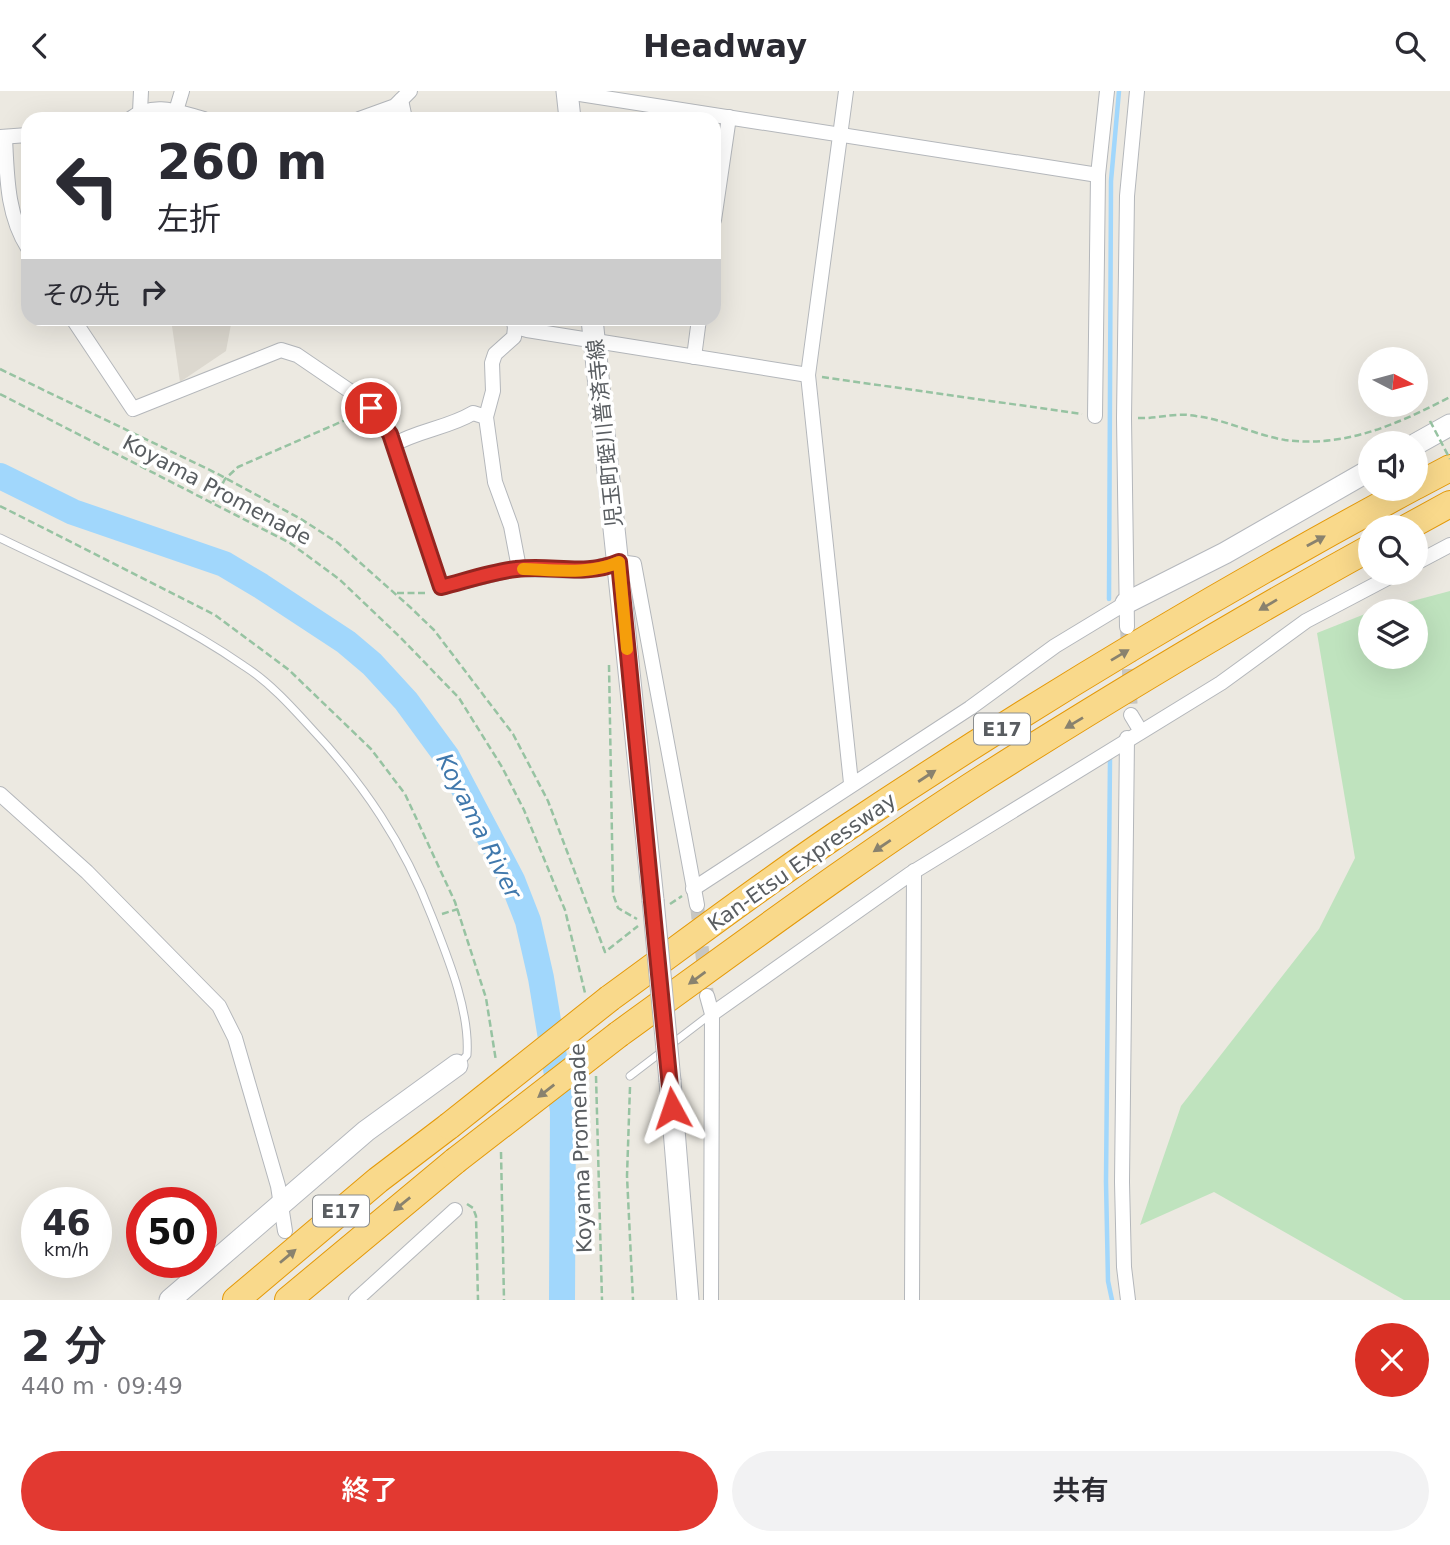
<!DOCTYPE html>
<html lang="ja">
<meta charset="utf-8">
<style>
body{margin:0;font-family:"DejaVu Sans","Noto Sans JP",sans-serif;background:#f2f2f3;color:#2b2b33;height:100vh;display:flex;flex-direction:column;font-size:26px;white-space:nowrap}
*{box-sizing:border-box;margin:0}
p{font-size:23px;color:#7c7c81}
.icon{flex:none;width:38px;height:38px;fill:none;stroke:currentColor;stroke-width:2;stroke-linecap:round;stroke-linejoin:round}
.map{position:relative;height:1209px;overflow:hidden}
.side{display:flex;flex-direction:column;background:#fff;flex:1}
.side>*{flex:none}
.banner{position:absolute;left:21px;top:21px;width:700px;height:214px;border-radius:21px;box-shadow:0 7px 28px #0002;background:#fff;color:#2b2b33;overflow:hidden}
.needle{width:46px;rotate:96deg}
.controls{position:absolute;left:1358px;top:256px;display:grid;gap:14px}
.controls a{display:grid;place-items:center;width:70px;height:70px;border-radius:50%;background:#fff;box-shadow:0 7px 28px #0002;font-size:35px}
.speed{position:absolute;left:21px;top:1096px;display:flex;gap:14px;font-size:35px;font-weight:700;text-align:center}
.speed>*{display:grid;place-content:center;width:91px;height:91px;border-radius:50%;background:#fff;box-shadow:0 7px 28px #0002;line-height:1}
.speed small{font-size:18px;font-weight:400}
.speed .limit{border:10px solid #d22;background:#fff;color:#111}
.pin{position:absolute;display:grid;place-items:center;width:60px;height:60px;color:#fff;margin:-30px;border:4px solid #fff;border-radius:50%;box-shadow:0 2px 7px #0007}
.me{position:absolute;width:77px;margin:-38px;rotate:355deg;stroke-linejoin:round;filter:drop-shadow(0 0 5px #0008)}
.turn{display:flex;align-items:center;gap:24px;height:147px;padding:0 21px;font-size:32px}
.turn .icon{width:91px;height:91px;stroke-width:2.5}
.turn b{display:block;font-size:49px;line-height:60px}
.then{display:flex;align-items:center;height:66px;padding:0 21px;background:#0003;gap:14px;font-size:26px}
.round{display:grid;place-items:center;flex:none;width:74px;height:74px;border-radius:37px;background:#f2f2f3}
.summary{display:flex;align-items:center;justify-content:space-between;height:119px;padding:0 21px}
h1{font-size:42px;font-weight:600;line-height:52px}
.cta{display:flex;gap:14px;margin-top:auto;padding:14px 21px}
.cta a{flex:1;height:80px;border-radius:42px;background:#e23931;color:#fff;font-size:28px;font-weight:600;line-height:80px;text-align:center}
.cta a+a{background:#f2f2f3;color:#2b2b33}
header{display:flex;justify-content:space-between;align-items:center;height:91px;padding:0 21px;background:#fff;font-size:32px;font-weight:600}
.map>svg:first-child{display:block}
.education{fill:#dcd8cf}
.green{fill:#bfe3be}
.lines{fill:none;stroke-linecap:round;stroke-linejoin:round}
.stream{stroke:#a1d7fc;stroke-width:4.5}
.river{stroke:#a1d7fc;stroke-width:26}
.street-tunnel{stroke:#c7c6c1;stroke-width:14;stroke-dasharray:14 7;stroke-linecap:butt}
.lane-casing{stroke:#b4b7bb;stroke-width:9}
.street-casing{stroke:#b4b7bb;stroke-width:16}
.secondary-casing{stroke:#b5b8bd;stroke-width:23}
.highway-casing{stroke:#e49908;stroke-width:28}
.path{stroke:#97c3a2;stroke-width:2.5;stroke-dasharray:7 3.5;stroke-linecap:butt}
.lane{stroke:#fff;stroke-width:7}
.street{stroke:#fff;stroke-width:14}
.secondary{stroke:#fff;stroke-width:21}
.highway{stroke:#f9d98b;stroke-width:26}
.secondary-bridge-casing{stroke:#b5b8bd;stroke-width:23;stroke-linecap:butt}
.highway-bridge-casing{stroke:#e49908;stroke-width:28;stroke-linecap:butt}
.path-bridge{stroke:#97c3a2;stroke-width:2.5;stroke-dasharray:7 3.5;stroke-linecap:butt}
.secondary-bridge{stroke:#fff;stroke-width:21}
.highway-bridge{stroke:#f9d98b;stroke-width:26}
.oneway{fill:#89826e}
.route-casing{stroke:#932520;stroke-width:18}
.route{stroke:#e23931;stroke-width:12}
.slow{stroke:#f59e0b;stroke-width:12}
.labels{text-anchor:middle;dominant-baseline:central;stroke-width:7;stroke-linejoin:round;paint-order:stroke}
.shield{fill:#fff;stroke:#8b8e90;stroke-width:2}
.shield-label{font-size:19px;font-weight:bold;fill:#595d61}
.street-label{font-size:21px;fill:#595d61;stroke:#fff}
.water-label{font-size:23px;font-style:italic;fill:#4078ac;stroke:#fff}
</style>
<header><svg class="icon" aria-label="back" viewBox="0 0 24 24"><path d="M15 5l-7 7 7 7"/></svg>Headway<svg class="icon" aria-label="search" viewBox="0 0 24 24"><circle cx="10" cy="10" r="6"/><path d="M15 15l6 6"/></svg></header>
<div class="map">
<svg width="1450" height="1209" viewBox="0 0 1450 1209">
<rect width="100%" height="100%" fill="#ece9e1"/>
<!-- education -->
<polygon class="education" points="171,228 232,228 226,260 180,291"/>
<!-- green -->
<polygon class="green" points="1450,500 1450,1209 1404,1209 1214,1101 1140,1134 1181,1015 1319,838 1355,767 1317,542 1370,521 1370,565 1416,565 1416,520 1375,520"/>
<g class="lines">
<!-- stream -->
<g class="stream">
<polyline points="1109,508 1111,90 1119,0"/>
<polyline points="1110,668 1106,1091 1108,1190 1112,1209"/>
</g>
<!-- river -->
<polyline class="river" points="0,385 73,421 224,473 261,495 346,551 372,573 406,610 447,666 512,789 528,830 541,887 563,1020 562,1209"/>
<!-- street-tunnel -->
<g class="street-tunnel">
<polyline points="1127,536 1131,624"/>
<polyline points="697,814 707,905"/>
</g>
<defs>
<g id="lane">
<path d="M0,447C82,487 169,523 244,575C269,591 290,614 310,636C364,693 404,753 432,826C448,867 470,920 467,964L460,972"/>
<polyline points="630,985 711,923"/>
</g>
<g id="street">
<polyline points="846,0 808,284 851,692"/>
<polyline points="567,1 1098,84"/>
<polyline points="401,9 405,28"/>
<polyline points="176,20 182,0"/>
<polyline points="140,21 141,0"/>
<path d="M130,28C154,10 178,21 204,28"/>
<polyline points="359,28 395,15 410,0"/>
<polyline points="0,46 28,44"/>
<path d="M5,47C7,86 7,124 28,157"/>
<polyline points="714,129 729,26"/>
<polyline points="73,228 133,318 281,259 297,264 366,311 390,343 441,496 515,478 581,480 619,471 634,473 697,814"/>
<polyline points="513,228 515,236 527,239 808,284"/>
<polyline points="515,236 514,246 495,263 492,272 493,300 486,326 495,391 511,435 519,477"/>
<polyline points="694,266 699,228"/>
<polyline points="1095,325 1098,84 1107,0"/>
<path d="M393,354C419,339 448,337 473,322L486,326"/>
<polyline points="1416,472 1450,454"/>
<polyline points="1127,536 1124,327 1127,105 1137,0"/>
<polyline points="1131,624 1140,639"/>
<polyline points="1127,647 1122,1091 1124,1176 1128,1209"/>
<polyline points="0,703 87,781 219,915 235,947 278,1095 285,1140"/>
<polyline points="693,798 970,617 1055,555 1126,512"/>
<polyline points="707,905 712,923 711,1209"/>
<polyline points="712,923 910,783 1221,592 1306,530 1399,481"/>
<polyline points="356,1209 455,1119"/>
<polyline points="912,1209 914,780"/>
</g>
<g id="secondary">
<polyline points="567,0 570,28"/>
<polyline points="592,228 653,809"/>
<polyline points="1416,353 1450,334"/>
<polyline points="1126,512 1225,462 1370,379"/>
<polyline points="670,990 688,1209"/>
<polyline points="170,1209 366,1040 457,974"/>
</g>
<g id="highway">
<polyline points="1416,395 1450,377"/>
<polyline points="1408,436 1450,413"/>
<path d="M610,907C687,851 763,793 842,740C1026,617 1217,502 1412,397"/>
<path d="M619,943C741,855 861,765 988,684C1113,605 1241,528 1370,457"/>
<polyline points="236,1209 378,1089 449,1035"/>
<polyline points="288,1209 455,1070"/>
</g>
</defs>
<!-- lane casing -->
<use href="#lane" class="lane-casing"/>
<!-- street casing -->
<use href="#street" class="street-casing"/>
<!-- secondary casing -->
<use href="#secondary" class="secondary-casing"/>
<!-- highway casing -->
<use href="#highway" class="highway-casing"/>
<!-- path -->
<g class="path">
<polyline points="0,278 218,383 301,428 338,452 410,516 434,539 513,643 548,710 605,861 638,835"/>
<polyline points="822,286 1082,323"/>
<polyline points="0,303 290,452 339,488 401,547 459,607 502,676 524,719 565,819 585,902"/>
<path d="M1138,327C1158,328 1176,321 1196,325C1227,329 1255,344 1285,349C1345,357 1398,333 1450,306"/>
<polyline points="213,411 225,388 238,376 359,323"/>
<polyline points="0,415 215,524 289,579 371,658 405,703 455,811 486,907 496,970"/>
<polyline points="397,502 428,502"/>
<polyline points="609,574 613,803 618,817 637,828"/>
<polyline points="670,813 682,805"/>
<polyline points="442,823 458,818"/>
<polyline points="596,985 602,1209"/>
<polyline points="630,996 627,1085 633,1209"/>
<polyline points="501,1061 504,1209"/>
<polyline points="467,1113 473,1117 476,1125 478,1209"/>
</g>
<!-- lane -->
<use href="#lane" class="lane"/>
<!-- street -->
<use href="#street" class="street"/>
<!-- secondary -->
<use href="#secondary" class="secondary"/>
<!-- highway -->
<use href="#highway" class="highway"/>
<defs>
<polyline id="secondary-bridge" points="653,809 670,990"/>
<g id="highway-bridge">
<polyline points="449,1035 610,907"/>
<polyline points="455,1070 619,943"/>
</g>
</defs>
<!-- secondary-bridge casing -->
<use href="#secondary-bridge" class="secondary-bridge-casing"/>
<!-- highway-bridge casing -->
<use href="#highway-bridge" class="highway-bridge-casing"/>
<!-- path-bridge -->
<polyline class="path-bridge" points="1430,330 1450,368"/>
<!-- secondary-bridge -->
<use href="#secondary-bridge" class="secondary-bridge"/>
<!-- highway-bridge -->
<use href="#highway-bridge" class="highway-bridge"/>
</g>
<!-- one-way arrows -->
<defs><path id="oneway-solid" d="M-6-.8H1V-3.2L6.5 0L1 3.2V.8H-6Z" transform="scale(1.75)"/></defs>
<g class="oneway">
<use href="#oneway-solid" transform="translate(1316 450) rotate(-29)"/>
<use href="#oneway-solid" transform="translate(1268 514) rotate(149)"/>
<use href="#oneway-solid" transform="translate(1120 564) rotate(-31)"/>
<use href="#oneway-solid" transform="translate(1074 632) rotate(149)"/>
<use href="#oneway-solid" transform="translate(927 685) rotate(-33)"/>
<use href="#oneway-solid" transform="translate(882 755) rotate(146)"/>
<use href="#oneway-solid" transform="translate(697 887) rotate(144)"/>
<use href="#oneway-solid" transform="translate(546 1000) rotate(142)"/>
<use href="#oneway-solid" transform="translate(402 1113) rotate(141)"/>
<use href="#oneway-solid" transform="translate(288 1165) rotate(-40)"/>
</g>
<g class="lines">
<defs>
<path id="route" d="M371,317L390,343L441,496C465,490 491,481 516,478C551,473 585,486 619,471L672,1017"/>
</defs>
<!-- route casing -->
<use href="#route" class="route-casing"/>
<!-- route -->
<use href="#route" class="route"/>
<!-- slow -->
<path class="slow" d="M523,478C555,479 589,484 619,471L627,558"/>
</g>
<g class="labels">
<!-- shield labels -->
<g class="shield">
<rect x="974" y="622.5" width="56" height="31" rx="5"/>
<rect x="313" y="1104.5" width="56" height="31" rx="5"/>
</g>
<g class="shield-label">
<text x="1002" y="638">E17</text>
<text x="341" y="1120">E17</text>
</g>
<!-- street labels -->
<g class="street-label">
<text transform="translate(605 342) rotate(-96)">児玉町蛭川普済寺線</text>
<text transform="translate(217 399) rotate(28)">Koyama Promenade</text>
<text transform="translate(802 771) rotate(-35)">Kan-Etsu Expressway</text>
<text transform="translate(581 1057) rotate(-92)">Koyama Promenade</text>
</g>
<!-- water labels -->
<g class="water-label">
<text transform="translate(479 735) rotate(63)">Koyama River</text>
</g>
</g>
</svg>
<div class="controls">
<a><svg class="needle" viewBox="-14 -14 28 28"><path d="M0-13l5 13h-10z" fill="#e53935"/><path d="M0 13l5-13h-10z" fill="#7c7c81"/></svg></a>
<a><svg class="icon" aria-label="sound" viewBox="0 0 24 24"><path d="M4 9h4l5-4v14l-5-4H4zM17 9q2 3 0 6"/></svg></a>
<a><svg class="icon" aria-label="search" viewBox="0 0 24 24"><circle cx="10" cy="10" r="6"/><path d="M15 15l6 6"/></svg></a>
<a><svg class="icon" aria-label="layers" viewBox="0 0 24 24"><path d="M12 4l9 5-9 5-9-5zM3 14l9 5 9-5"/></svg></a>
</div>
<div class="speed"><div>46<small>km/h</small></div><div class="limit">50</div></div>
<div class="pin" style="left:371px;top:317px;background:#d93025"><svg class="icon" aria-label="arrive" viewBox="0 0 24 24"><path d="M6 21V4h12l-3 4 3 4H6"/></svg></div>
<svg class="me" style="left:672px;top:1017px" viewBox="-20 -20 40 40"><path d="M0-17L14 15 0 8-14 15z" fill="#e23931" stroke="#fff" stroke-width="4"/></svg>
<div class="banner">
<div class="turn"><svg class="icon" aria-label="left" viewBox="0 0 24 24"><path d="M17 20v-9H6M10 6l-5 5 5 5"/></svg><div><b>260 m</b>左折</div></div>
<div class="then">その先<svg class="icon" aria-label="right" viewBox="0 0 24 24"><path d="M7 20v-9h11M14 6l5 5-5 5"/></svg></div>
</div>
</div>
<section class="side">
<div class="summary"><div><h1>2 分</h1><p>440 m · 09:49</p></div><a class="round" style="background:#d93025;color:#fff"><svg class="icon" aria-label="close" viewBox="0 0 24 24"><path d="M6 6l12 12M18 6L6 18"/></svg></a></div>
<div class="cta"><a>終了</a><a>共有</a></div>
</section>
